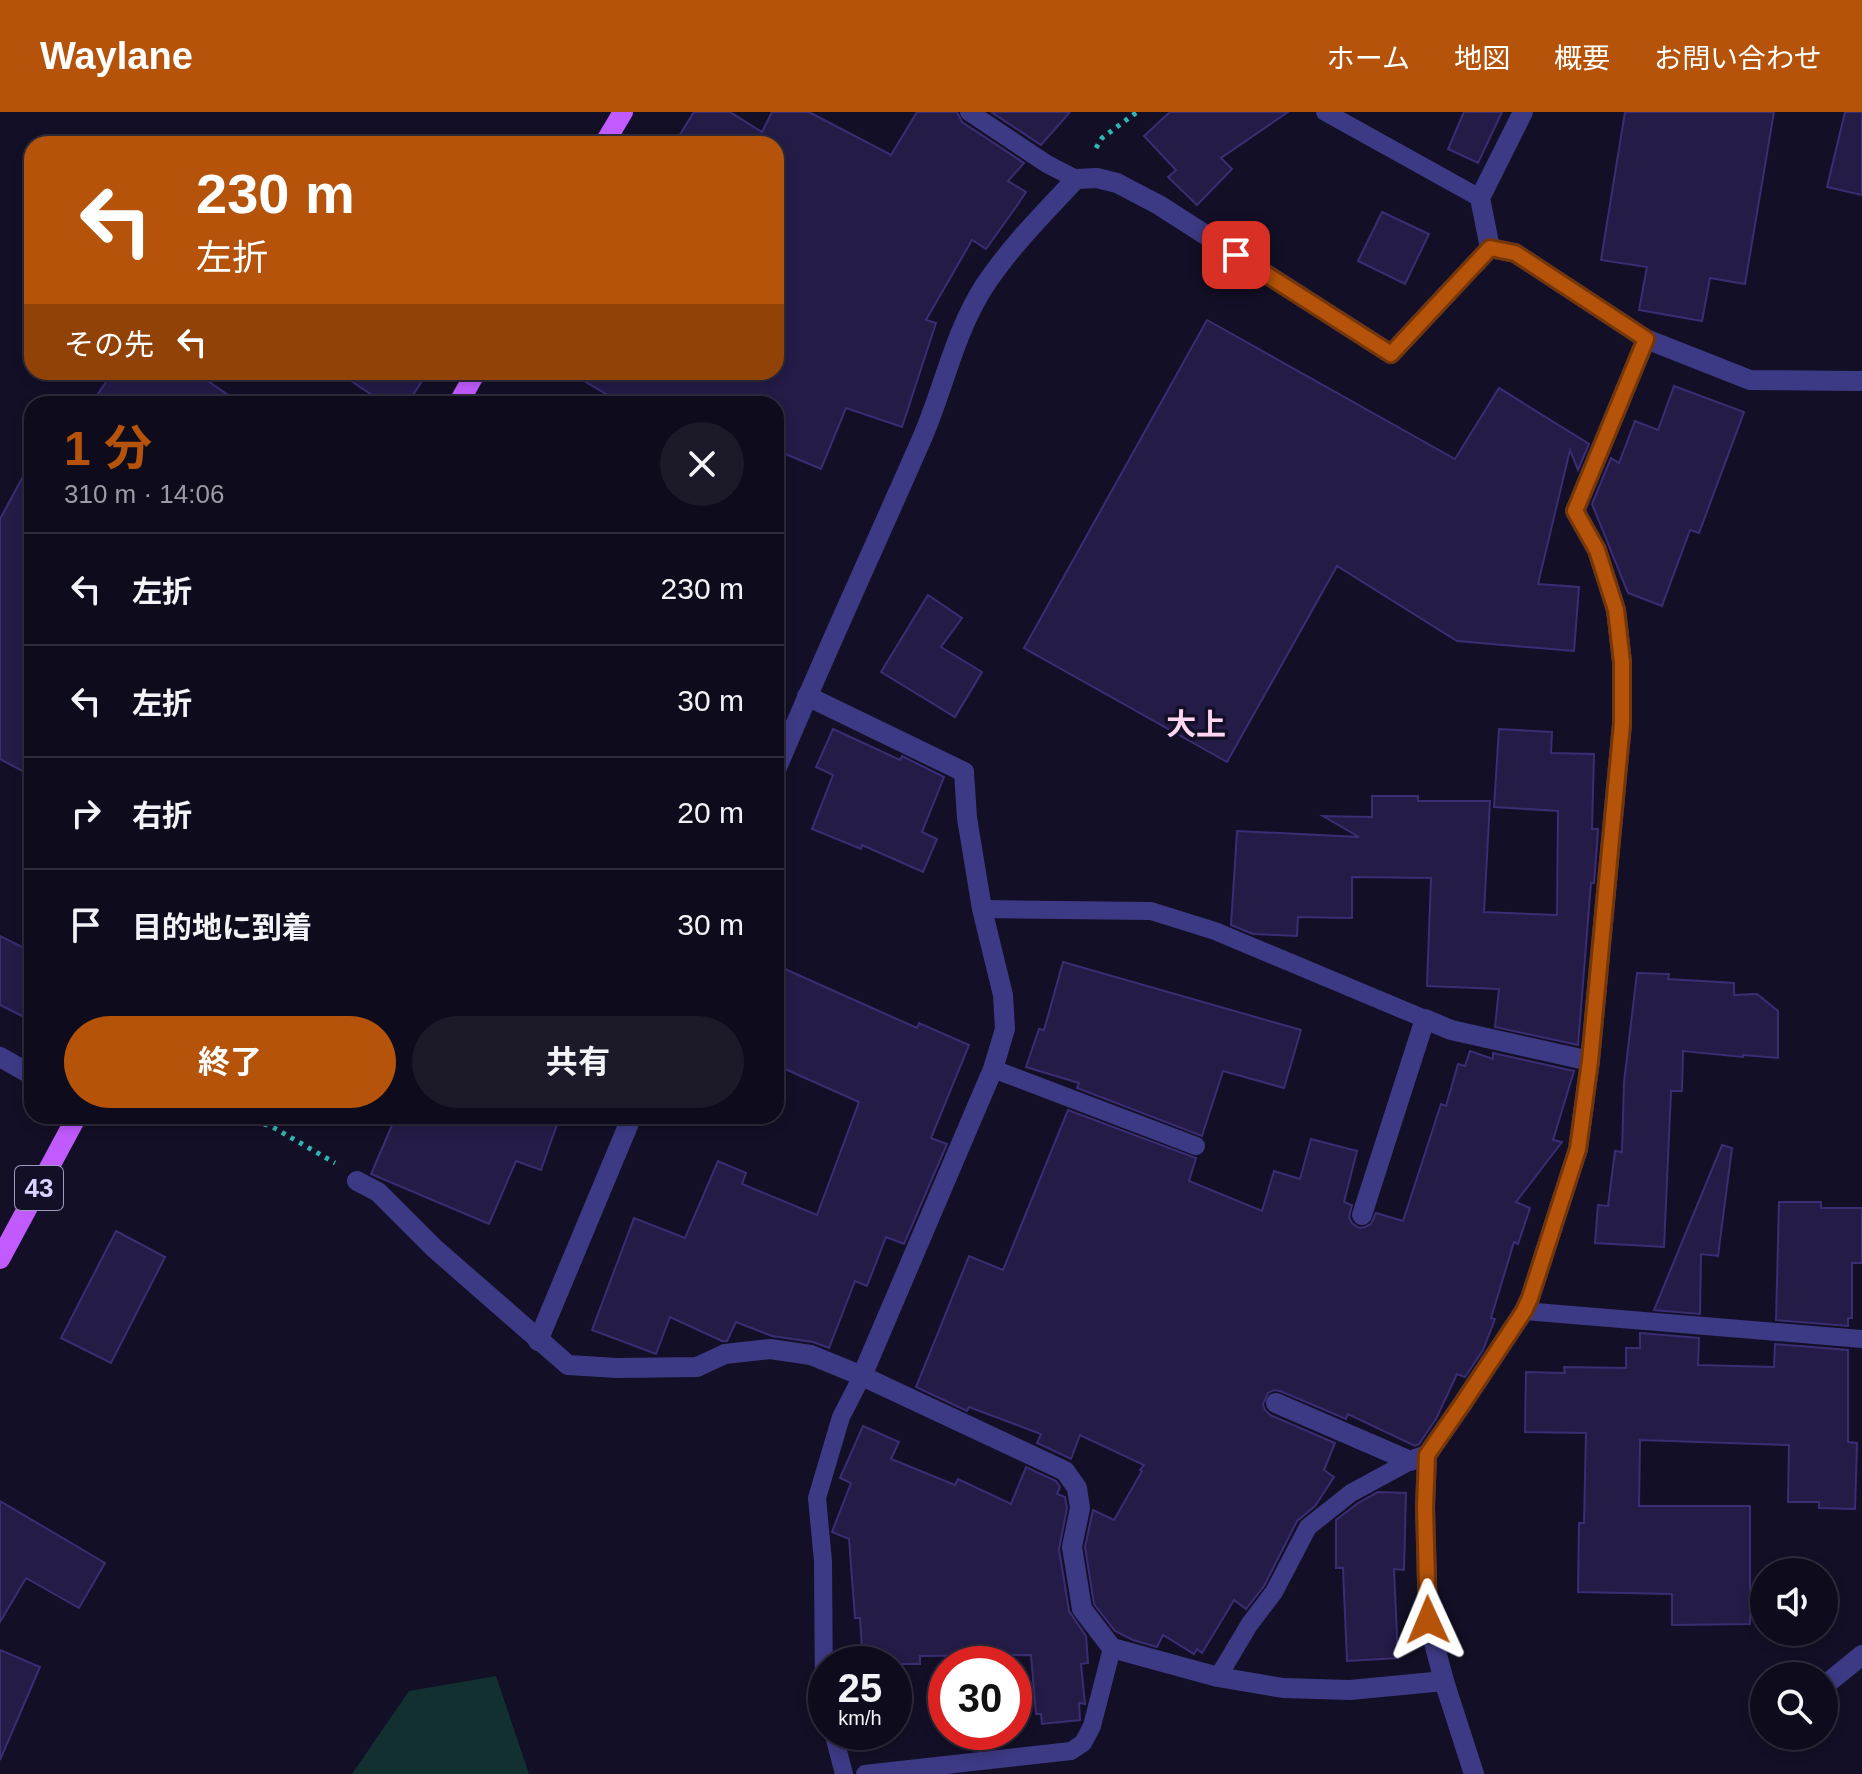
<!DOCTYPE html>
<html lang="ja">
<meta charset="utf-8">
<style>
body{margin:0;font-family:Arial,"Noto Sans JP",sans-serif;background:#1c1929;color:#f1f3f6;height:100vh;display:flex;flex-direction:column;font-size:30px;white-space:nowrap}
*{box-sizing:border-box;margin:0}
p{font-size:26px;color:#9b9ba3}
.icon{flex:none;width:44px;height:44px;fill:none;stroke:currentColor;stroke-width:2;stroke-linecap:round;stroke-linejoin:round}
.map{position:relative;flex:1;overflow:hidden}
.panel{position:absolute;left:24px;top:284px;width:760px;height:728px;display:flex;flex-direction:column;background:#0e0b1c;border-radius:24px;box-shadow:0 4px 12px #0003,0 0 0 2px #2e2b3b}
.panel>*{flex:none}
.hud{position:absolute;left:24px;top:24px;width:760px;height:244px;border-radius:24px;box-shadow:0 4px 12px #0003,0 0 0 2px #2e2b3b;background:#b45309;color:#fff;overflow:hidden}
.tools{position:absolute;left:1750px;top:1446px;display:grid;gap:16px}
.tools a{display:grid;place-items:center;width:88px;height:88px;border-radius:50%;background:#0e0b1c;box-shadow:0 4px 12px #0003,0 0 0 2px #2e2b3b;font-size:40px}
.speed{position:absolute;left:808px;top:1534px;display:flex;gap:16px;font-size:40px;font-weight:700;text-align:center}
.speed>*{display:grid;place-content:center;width:104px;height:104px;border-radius:50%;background:#0e0b1c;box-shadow:0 4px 12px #0003,0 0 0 2px #2e2b3b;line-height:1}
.speed small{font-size:20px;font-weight:400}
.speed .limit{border:12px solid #d22;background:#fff;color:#111}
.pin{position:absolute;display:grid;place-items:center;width:68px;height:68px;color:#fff;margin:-34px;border-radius:16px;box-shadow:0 4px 12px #0006}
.me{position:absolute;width:88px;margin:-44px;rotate:359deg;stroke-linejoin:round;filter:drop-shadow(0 0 6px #0008)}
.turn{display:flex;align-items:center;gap:28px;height:168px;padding:0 40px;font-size:36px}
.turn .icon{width:104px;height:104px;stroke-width:2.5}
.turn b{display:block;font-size:56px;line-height:68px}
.then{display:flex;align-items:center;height:76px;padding:0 40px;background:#0003;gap:16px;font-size:30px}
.round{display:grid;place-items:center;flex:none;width:84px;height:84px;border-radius:42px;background:#1c1929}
.summary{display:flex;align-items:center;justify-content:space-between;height:136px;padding:0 40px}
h1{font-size:48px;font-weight:700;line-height:60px;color:#b45309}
.button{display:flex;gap:16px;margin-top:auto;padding:16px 40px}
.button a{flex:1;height:92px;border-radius:48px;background:#b45309;color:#fff;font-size:32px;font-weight:700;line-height:92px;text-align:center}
.button a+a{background:#1c1929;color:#f1f3f6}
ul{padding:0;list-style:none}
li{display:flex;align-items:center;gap:24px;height:112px;padding:0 40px;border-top:2px solid #2e2b3b}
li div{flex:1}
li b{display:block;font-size:30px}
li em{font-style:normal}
header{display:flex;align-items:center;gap:48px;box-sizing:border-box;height:112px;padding:0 40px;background:#b45309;color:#fff}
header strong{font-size:38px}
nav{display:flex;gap:44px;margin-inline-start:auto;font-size:28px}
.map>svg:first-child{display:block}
.green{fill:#12302f}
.building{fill:#241b47;stroke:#3b2d73;stroke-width:2}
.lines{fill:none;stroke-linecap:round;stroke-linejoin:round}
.path{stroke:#2fb8b0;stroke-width:5;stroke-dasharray:4 6;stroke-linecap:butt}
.service{stroke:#3d3a85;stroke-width:18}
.minor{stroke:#3d3a85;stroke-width:20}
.primary{stroke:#c25bff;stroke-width:20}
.route-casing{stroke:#753606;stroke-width:20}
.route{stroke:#b45309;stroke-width:14}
.labels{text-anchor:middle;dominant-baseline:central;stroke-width:7;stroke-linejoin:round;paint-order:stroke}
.shield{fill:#130f26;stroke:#9e99be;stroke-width:2}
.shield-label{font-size:26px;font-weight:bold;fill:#d9d4ff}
.neighbourhood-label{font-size:30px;font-weight:bold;fill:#ffd6f0;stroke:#130f26}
</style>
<header>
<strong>Waylane</strong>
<nav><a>ホーム</a><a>地図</a><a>概要</a><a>お問い合わせ</a></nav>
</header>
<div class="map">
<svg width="1862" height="1662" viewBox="0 0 1862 1662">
<rect width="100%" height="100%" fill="#130f26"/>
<!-- green -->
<polygon class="green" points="496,1564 529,1662 352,1662 409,1579"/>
<!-- building -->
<g class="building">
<polygon points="694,0 730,0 762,20 772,0 809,0 891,43 917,0 957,0 962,10 1024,51 1008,69 1026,80 1016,95 986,137 972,128 926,208 936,211 902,315 846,296 821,357 776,338 776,292 623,292 569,260 776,260 776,32 674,32"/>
<polygon points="991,0 1070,0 1041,33"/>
<polygon points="1170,0 1288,0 1221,46 1232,57 1197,93 1168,65 1176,58 1144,24"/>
<polygon points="1464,0 1502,0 1478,51 1448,37"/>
<polygon points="1625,0 1774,0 1745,172 1710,166 1702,209 1639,198 1647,155 1601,148"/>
<polygon points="1845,0 1862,0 1862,83 1827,75"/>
<polygon points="1382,100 1429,122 1405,172 1358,149"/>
<polygon points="1207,208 1455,347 1499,276 1589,332 1578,358 1570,338 1538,472 1579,475 1574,539 1457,529 1337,454 1227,650 1024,536"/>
<polygon points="113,260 195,260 241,292 91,292"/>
<polygon points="338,260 428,260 407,292 385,292"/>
<polygon points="1674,274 1744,300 1699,421 1690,418 1662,494 1628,481 1592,392 1611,346 1619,351 1635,309 1658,318"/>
<polygon points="32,348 32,664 0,647 0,407"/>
<polygon points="928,483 962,506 941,535 982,560 955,605 881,560"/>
<polygon points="833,617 900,648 902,644 944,665 922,720 937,727 923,760 862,733 861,737 812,717 833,663 816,655"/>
<polygon points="1499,617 1552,620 1551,641 1594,642 1592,717 1598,717 1597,733 1594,771 1591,771 1578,933 1495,915 1499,877 1427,874 1431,766 1352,765 1352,806 1298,805 1297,824 1253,822 1231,813 1237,719 1359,725 1323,704 1372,705 1372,684 1418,684 1418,689 1490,689 1484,800 1557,803 1558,699 1494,695"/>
<polygon points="0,824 32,840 32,884 22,904 0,893"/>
<polygon points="1063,850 1301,918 1284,976 1223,959 1202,1024 1077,976 1079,971 1026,955 1039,917 1044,918"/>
<polygon points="776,853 917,916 919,911 969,933 931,1026 947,1032 904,1132 886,1125 867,1174 855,1169 829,1236 813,1230 772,1224 736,1210 727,1229 722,1229 670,1205 656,1242 592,1218 634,1106 685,1126 718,1049 746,1061 742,1072 817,1103 859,990 776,953"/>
<polygon points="1637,861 1669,862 1668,867 1734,871 1734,883 1757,882 1778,899 1778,946 1743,943 1743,945 1683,939 1682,979 1671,979 1664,1135 1595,1131 1598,1093 1608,1094 1615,1039 1622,1040 1624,970"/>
<polygon points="1470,939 1493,947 1493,941 1574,959 1553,1028 1562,1030 1516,1090 1530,1096 1518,1132 1514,1130 1491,1206 1495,1207 1483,1238 1465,1265 1457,1262 1436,1307 1419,1332 1415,1334 1348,1302 1346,1307 1280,1279 1274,1278 1268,1281 1263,1292 1265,1298 1270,1303 1335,1331 1324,1358 1334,1365 1315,1394 1297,1409 1264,1474 1246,1497 1234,1488 1202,1541 1197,1537 1194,1542 1163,1523 1157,1535 1133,1528 1115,1519 1094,1492 1085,1435 1093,1398 1114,1408 1142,1359 1140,1358 1144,1353 1080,1323 1071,1347 1037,1331 1041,1322 969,1295 967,1299 916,1275 969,1144 1003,1158 1068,998 1196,1046 1189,1069 1262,1099 1274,1059 1300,1067 1311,1027 1357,1039 1344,1090 1352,1093 1349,1105 1352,1111 1359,1116 1365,1115 1371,1112 1376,1101 1403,1109 1441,992 1446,994 1458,952 1465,954"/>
<polygon points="396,1004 560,1004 541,1058 516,1049 489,1112 371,1062"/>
<polygon points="1722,1033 1732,1036 1718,1144 1701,1142 1700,1202 1654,1198"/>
<polygon points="1779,1090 1821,1090 1821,1096 1862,1096 1862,1151 1852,1151 1852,1206 1848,1206 1848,1214 1776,1208"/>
<polygon points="116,1119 165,1145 111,1251 61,1226"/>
<polygon points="1640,1221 1699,1226 1698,1253 1774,1255 1775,1232 1848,1238 1848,1330 1857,1331 1855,1397 1819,1396 1819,1390 1788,1390 1789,1333 1640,1328 1639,1394 1750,1394 1750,1512 1672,1513 1672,1482 1578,1480 1579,1411 1584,1411 1586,1321 1525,1320 1526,1260 1565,1261 1564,1255 1626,1256 1626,1236 1640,1236"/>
<polygon points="863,1314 899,1330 891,1347 955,1373 958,1367 1011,1392 1026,1355 1056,1369 1060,1375 1057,1382 1065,1385 1067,1396 1059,1437 1069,1499 1086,1524 1088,1551 1081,1552 1085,1592 1079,1591 1080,1608 1042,1612 1041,1602 1036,1602 1031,1543 920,1544 920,1552 863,1552 860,1506 855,1506 849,1427 832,1420 851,1371 840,1366"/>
<polygon points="1378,1380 1406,1381 1404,1458 1394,1457 1398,1546 1347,1549 1343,1456 1336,1456 1336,1408 1358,1391"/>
<polygon points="0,1389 105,1451 79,1496 26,1466 0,1510"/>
<polygon points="0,1538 40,1555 0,1648"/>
</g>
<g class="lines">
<!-- path -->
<g class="path">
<polyline points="1096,36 1102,26 1137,0"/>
<polyline points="235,1004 271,1014 335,1051"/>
</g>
<!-- service -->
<g class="service">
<polyline points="969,0 1047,52 1076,67"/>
<polyline points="1325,0 1480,86"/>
<polyline points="982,797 1151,799 1215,819 1425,907"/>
<polyline points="993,957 1196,1034"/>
<polyline points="1524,1199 1862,1227"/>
<polyline points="1218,1565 1249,1513 1274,1480 1308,1415 1351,1381 1410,1349"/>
<polyline points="826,1591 824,1585 823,1449 817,1386 841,1305 862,1264"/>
<polyline points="833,1620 844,1662"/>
<polyline points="865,1662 1071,1639 1083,1631 1092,1614 1112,1536"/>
</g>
<!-- minor -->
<g class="minor">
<polyline points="1523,0 1480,86 1490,136 1515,141 1646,227 1750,268 1862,269"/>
<polyline points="807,584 964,660 967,706 982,797 1003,883 1005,917 993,957 862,1264"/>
<path d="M776,658C823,546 874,436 923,324C944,275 955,219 985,173C1011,134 1044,101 1076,67L1097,66L1117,71L1159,93L1391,242L1490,136"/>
<polyline points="0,945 32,963"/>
<polyline points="357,1069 378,1080 434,1136 568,1253 617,1256 697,1255 725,1242 770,1237 811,1243 862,1264 1065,1359 1077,1376 1080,1396 1072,1435 1082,1497 1112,1536 1218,1565 1283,1576 1350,1578 1444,1569"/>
<polyline points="1362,1103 1425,907 1451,918 1590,949"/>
<polyline points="538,1229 632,1004"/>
<polyline points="1276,1291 1410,1349 1427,1343"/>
<polyline points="1824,1574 1862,1543"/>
<polyline points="1474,1662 1444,1569 1428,1508 1425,1395 1427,1343 1463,1291 1524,1199 1530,1186 1578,1037 1590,949 1622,612 1622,550 1616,498 1597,438 1575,399 1646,227"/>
</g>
<!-- primary -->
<g class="primary">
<polyline points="604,32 623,0"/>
<polyline points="458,292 476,260"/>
<polyline points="0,1147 77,1004"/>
</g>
</g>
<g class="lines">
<defs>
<polyline id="route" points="1236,143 1391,242 1490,136 1515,141 1646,227 1575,399 1597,438 1616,498 1622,550 1622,612 1590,949 1578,1037 1530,1186 1524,1199 1463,1291 1427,1343 1425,1395 1428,1508"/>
</defs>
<!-- route casing -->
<use href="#route" class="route-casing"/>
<!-- route -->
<use href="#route" class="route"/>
</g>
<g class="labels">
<!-- shield labels -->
<rect class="shield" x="15" y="1054" width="48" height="44" rx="6"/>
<g class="shield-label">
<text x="39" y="1076">43</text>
</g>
<!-- neighbourhood labels -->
<g class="neighbourhood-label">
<text x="1196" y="612">大上</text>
</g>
</g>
</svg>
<div class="tools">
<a><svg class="icon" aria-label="sound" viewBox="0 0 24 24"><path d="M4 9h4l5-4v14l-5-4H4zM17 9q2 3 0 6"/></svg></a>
<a><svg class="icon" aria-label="search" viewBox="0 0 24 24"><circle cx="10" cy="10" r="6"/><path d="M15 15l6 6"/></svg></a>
</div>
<div class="speed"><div>25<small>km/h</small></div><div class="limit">30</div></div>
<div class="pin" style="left:1236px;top:143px;background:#d93025"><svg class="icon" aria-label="arrive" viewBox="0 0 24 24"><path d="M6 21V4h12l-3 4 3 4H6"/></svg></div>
<svg class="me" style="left:1428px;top:1508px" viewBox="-20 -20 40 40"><path d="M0-17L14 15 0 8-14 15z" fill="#b45309" stroke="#fff" stroke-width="4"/></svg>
<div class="hud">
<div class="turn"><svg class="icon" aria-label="left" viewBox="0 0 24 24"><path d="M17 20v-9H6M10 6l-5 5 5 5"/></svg><div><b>230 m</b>左折</div></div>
<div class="then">その先<svg class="icon" aria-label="left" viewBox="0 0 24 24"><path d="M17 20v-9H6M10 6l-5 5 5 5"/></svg></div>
</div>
<section class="panel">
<div class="summary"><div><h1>1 分</h1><p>310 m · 14:06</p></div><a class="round"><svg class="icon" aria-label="close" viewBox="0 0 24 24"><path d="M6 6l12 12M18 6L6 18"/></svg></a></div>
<ul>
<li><svg class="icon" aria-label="left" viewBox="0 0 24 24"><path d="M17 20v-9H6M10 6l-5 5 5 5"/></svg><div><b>左折</b></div><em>230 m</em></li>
<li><svg class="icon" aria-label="left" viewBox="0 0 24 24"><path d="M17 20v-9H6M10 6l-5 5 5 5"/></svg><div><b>左折</b></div><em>30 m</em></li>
<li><svg class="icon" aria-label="right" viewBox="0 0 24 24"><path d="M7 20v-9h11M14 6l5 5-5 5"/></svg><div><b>右折</b></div><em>20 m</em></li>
<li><svg class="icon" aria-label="arrive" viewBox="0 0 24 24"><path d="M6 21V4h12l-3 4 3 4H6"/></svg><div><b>目的地に到着</b></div><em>30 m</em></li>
</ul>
<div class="button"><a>終了</a><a>共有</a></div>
</section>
</div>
